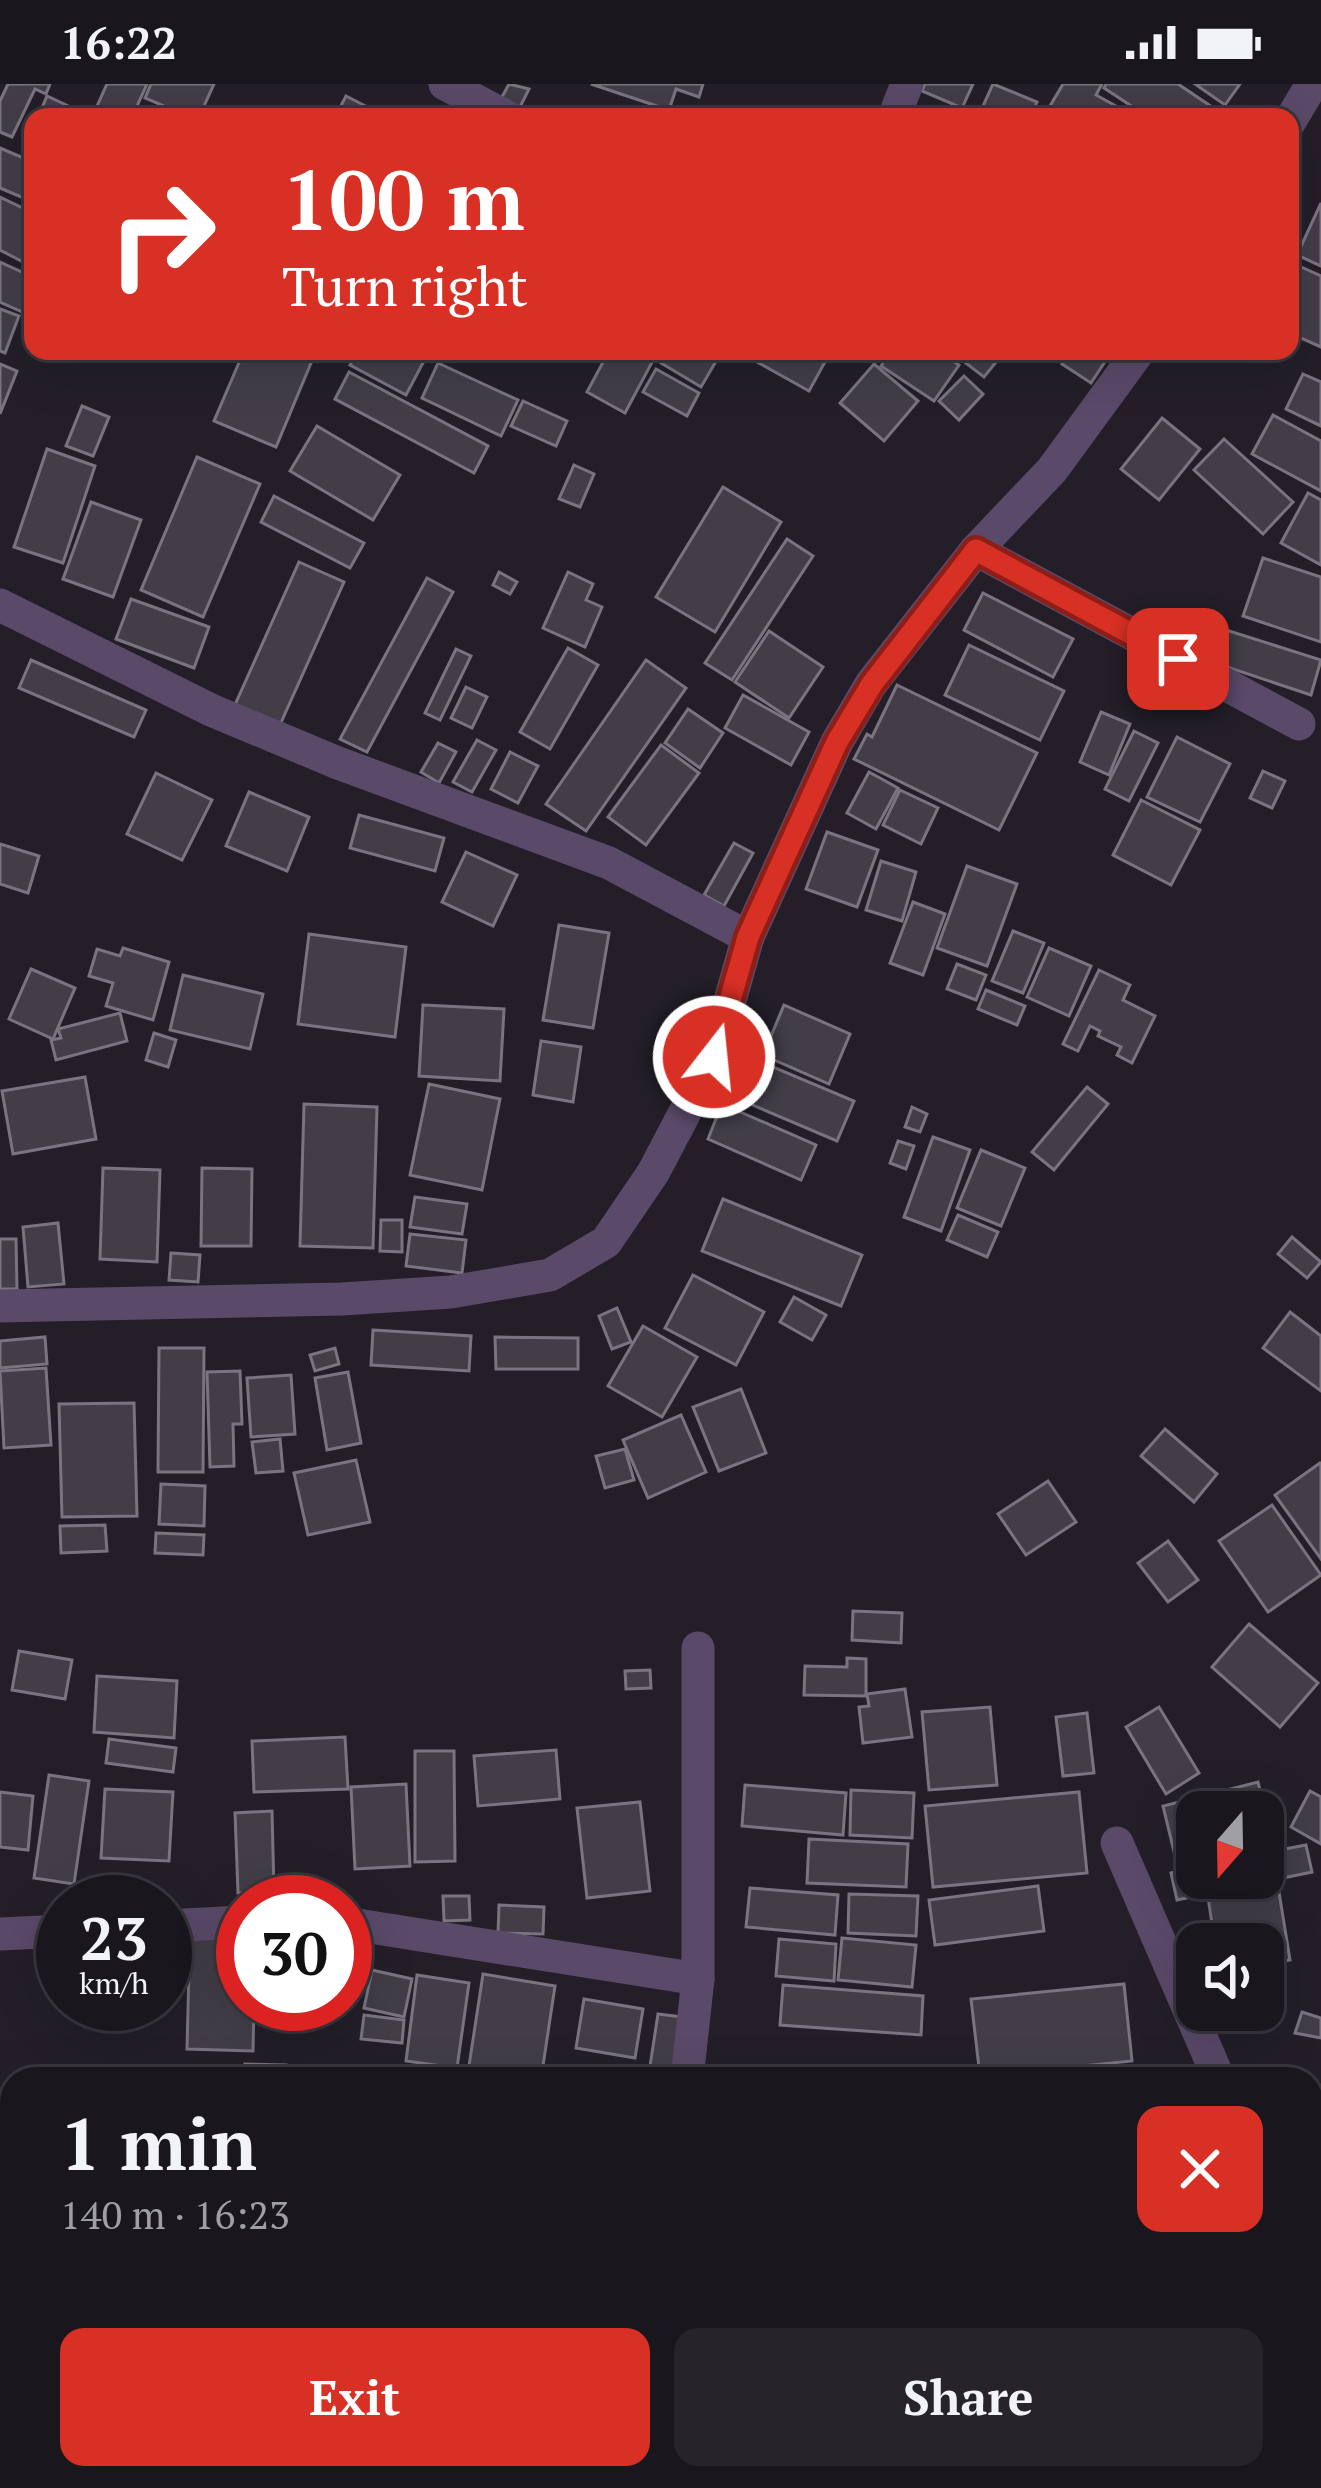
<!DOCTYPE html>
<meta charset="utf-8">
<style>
body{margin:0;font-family:"PT Serif",serif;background:#27232b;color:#f1f3f6;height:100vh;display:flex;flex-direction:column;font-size:45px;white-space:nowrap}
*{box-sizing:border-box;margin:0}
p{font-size:39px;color:#9f9fa4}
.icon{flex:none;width:66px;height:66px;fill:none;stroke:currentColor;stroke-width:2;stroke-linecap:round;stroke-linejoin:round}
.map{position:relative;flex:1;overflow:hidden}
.drawer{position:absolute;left:0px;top:1983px;width:1323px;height:423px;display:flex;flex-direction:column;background:#1a161e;border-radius:36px 36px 0 0;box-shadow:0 12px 48px #0002,0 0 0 3px #38353c}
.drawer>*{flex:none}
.top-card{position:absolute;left:24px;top:24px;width:1275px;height:252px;border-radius:24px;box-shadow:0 12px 48px #0002,0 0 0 3px #38353c;background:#d93025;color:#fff;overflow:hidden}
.needle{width:78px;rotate:200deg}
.controls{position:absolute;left:1176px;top:1707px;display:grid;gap:24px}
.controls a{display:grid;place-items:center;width:108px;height:108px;border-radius:24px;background:#1a161e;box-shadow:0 12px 48px #0002,0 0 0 3px #38353c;font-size:60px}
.speed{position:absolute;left:36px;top:1791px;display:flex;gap:24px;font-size:60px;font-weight:700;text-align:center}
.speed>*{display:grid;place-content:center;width:156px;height:156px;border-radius:50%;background:#1a161e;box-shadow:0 12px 48px #0002,0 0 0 3px #38353c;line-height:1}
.speed small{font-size:30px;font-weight:400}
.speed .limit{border:18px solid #d22;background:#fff;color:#111}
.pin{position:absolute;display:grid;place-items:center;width:102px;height:102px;color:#fff;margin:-51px;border-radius:24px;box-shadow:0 6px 18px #0006}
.me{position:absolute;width:132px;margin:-66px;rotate:16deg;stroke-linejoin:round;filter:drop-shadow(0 0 9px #0008)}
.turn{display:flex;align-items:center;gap:42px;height:252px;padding:0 60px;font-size:54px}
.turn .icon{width:156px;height:156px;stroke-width:2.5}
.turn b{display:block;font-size:84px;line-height:102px}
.round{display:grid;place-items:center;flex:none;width:126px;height:126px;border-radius:24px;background:#27232b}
.overview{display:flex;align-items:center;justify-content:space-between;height:204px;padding:0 60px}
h1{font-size:72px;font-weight:700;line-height:90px}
.primary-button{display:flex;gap:24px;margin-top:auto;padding:24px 60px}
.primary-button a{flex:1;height:138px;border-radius:24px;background:#d93025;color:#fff;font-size:48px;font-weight:700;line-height:138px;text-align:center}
.primary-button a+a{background:#27232b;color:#f1f3f6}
.status{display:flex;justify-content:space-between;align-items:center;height:84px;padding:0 60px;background:#1a161e;direction:ltr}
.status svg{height:33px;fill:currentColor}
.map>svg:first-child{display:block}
.building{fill:#423d47;stroke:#7a7480;stroke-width:3}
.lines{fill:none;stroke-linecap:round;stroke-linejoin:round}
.minor{stroke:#5a4968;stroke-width:33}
.route-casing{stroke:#8d1f18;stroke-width:30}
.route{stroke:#d93025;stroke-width:21}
</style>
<div class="status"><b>16:22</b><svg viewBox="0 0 49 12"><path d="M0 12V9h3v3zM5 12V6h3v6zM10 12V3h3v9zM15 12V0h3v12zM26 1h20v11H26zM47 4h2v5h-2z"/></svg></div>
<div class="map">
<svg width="1321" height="2404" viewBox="0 0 1321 2404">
<rect width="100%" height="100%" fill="#231e28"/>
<!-- building -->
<g class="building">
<polygon points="8,0 50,0 46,10 35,5 12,53 0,48 0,17"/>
<polygon points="107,0 147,0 132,33 38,33 47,12 92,33"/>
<polygon points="151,0 214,0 199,33 140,33 145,24 160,30 164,22 145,14"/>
<polygon points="509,0 529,5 515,33 496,24"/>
<polygon points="591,0 703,0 699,13 676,5 669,26"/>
<polygon points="925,0 973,0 962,24 922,7"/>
<polygon points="993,0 1037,18 1030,33 978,33"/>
<polygon points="1063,0 1102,0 1096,11 1136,33 1070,33 1050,22"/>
<polygon points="1106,0 1178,0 1218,27 1214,33 1148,33 1104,4"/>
<polygon points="1195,0 1240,0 1225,21"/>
<polygon points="346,12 387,33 335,33"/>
<polygon points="0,64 33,78 33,118 0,104"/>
<polygon points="0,113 33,129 33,158 23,178 0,166"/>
<polygon points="1321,119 1321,182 1297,171"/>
<polygon points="0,178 33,193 33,216 27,230 0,218"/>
<polygon points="1299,182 1321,192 1321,263 1290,249 1290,201"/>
<polygon points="0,225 19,232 5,269 0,267"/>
<polygon points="244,267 316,267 276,363 214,337"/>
<polygon points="357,267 411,267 425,275 406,311 350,281"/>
<polygon points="609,267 657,269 625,329 587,308"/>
<polygon points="668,267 722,267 701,303 661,279"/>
<polygon points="764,267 831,267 809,307 757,278"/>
<polygon points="891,267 939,267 959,281 934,317 881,282"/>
<polygon points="950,267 1005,267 984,293"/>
<polygon points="1071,267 1112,267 1091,299 1062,280"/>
<polygon points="438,279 518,316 501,352 422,314"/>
<polygon points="0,280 17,287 0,330"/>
<polygon points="874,280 918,317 884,357 840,319"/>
<polygon points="656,285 699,309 687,332 643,308"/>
<polygon points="349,288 488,362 474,389 335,315"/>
<polygon points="1303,290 1321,298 1321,342 1286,325"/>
<polygon points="964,292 983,310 959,336 939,317"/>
<polygon points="523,317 567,337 556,362 511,342"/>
<polygon points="82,322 109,333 93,372 66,362"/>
<polygon points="1273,331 1321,357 1321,407 1252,370"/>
<polygon points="1162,334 1200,365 1159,416 1121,385"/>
<polygon points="317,342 400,391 373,436 290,387"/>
<polygon points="1224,355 1293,418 1263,450 1194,386"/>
<polygon points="47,365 95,382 63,479 14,463"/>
<polygon points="197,373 260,400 203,533 141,506"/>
<polygon points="574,381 594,390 580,423 559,415"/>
<polygon points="723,403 781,438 715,548 656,513"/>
<polygon points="1308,409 1321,416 1321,481 1281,459"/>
<polygon points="274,412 364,459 350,484 261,438"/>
<polygon points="91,418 141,436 113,513 63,495"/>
<polygon points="787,455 813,472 732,596 705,579"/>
<polygon points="1263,474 1321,493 1321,558 1243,532"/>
<polygon points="299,478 344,498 279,643 234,623"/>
<polygon points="499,488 517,498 510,510 493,501"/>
<polygon points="568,488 593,500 586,516 602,523 585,563 543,544"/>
<polygon points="427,494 453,508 367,668 340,655"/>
<polygon points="983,509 1073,555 1053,593 964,546"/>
<polygon points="131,515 209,543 194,584 116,555"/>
<polygon points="1226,546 1321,576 1311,611 1215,579"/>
<polygon points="769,547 823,583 789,634 735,598"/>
<polygon points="969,561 1064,607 1040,656 945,611"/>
<polygon points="568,564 598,581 550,665 520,648"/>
<polygon points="456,565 471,572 440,636 425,629"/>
<polygon points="31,576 146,626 134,653 19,604"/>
<polygon points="646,576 686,604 586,747 546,720"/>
<polygon points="897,601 1037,669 999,746 854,675 867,650 872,653"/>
<polygon points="466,603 487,613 472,644 451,634"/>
<polygon points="743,611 809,648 791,681 725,644"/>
<polygon points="688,625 723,649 700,684 665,659"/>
<polygon points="1101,628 1130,640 1109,691 1080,678"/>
<polygon points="1134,647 1158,659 1129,717 1105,705"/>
<polygon points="1177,653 1230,680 1200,738 1147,713"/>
<polygon points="477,656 496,666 472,708 453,698"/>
<polygon points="438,659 456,668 439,699 421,688"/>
<polygon points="661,661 699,689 646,761 608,733"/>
<polygon points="510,668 538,682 518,719 491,705"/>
<polygon points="1263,687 1285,697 1272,724 1250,714"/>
<polygon points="869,688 898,704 876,745 847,729"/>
<polygon points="156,689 212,716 182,776 127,750"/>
<polygon points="900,706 938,724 921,760 883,741"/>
<polygon points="249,708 309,733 287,787 226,762"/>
<polygon points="1141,716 1200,746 1171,801 1113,771"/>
<polygon points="359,731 444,754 435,787 350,764"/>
<polygon points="827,748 878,766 857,823 806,805"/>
<polygon points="734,759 753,769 724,822 704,811"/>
<polygon points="0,760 39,772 28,809 0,800"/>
<polygon points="466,768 517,791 493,842 442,818"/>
<polygon points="881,777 916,788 902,837 866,826"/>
<polygon points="967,782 1017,800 987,882 937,864"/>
<polygon points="913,818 945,830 923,891 890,879"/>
<polygon points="559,841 609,849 593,944 543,936"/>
<polygon points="1013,847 1044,859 1023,909 992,897"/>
<polygon points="309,850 406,863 395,953 298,940"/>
<polygon points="123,864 169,878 153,936 106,922 113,899 89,892 97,865 120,872"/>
<polygon points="1049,864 1091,882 1069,932 1027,913"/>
<polygon points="957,880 986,891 976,916 947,905"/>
<polygon points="31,885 75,904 53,955 9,935"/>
<polygon points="1099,886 1130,901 1123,916 1155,932 1132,979 1117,971 1121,963 1098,952 1100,947 1090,942 1078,967 1063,960"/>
<polygon points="183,891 263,910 250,965 170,946"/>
<polygon points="986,906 1025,922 1017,941 978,925"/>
<polygon points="423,921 504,925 500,997 419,992"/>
<polygon points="784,921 850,950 829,1000 763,971"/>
<polygon points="120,929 127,957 56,976 51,956 61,954 58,945"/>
<polygon points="154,949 176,956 168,983 146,976"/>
<polygon points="541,957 581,963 573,1018 533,1011"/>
<polygon points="759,977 854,1017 837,1057 743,1017"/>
<polygon points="85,993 96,1055 13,1070 2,1007"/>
<polygon points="429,1000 500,1015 482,1106 410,1091"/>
<polygon points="1087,1003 1108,1020 1054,1086 1032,1068"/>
<polygon points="304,1020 377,1023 373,1164 300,1162"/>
<polygon points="722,1020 816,1061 801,1096 708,1055"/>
<polygon points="912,1023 927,1030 920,1048 905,1043"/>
<polygon points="933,1053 970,1066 941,1147 904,1133"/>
<polygon points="898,1057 914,1062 906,1085 890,1079"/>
<polygon points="981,1066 1025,1084 1001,1142 957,1124"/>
<polygon points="103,1084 160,1086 157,1178 100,1175"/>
<polygon points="202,1084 252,1085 251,1162 201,1162"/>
<polygon points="415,1113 467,1120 462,1150 410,1143"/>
<polygon points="723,1115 862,1171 841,1222 702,1167"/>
<polygon points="958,1131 998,1148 987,1173 947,1156"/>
<polygon points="381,1136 402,1136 402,1168 380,1167"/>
<polygon points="58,1139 64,1200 28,1203 23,1143"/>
<polygon points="410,1150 466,1156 462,1189 406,1182"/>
<polygon points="1292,1153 1321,1178 1307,1194 1278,1170"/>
<polygon points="0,1155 16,1155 17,1205 0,1205"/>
<polygon points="171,1169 200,1171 198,1198 169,1196"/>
<polygon points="693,1191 764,1228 736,1281 665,1244"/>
<polygon points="794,1213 826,1231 812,1256 780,1238"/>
<polygon points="617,1224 631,1258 612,1265 599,1232"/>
<polygon points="1290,1228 1321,1252 1321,1307 1263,1264"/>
<polygon points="643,1242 697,1273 662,1333 608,1302"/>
<polygon points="373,1246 471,1252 469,1287 371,1281"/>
<polygon points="45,1253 47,1280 0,1284 0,1257"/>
<polygon points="495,1253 578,1254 578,1285 496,1285"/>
<polygon points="159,1264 204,1264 203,1388 158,1388"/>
<polygon points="335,1264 339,1280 315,1287 310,1271"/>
<polygon points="46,1284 51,1361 4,1364 0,1287"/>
<polygon points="240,1287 242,1340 233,1340 234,1382 210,1383 207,1288"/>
<polygon points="348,1288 361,1359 327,1366 315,1294"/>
<polygon points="291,1291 295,1350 251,1353 247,1294"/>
<polygon points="741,1305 766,1369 719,1387 693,1323"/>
<polygon points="134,1319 137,1432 62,1433 59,1320"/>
<polygon points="681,1331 706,1388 648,1414 623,1356"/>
<polygon points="1165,1345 1217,1390 1194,1418 1141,1372"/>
<polygon points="280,1355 283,1387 256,1389 252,1358"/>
<polygon points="625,1365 634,1396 605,1404 596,1372"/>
<polygon points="356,1376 370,1438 308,1451 294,1389"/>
<polygon points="1320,1379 1321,1380 1321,1475 1275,1411"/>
<polygon points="1048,1397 1076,1438 1026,1471 998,1430"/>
<polygon points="161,1400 205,1402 204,1442 159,1440"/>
<polygon points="1272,1421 1321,1491 1268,1528 1219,1457"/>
<polygon points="105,1441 107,1467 61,1469 60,1442"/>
<polygon points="156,1449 204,1451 203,1471 155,1469"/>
<polygon points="1168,1457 1198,1496 1168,1518 1138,1479"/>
<polygon points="853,1527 902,1529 901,1559 852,1556"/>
<polygon points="1249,1540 1318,1599 1280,1643 1212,1583"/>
<polygon points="19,1567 72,1576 65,1615 12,1606"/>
<polygon points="847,1574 866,1575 866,1612 804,1611 805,1582 847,1583"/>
<polygon points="650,1586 651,1604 626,1605 625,1587"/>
<polygon points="97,1592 177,1597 174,1654 94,1648"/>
<polygon points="905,1605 912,1653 863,1659 859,1623 869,1622 867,1610"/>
<polygon points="990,1623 997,1701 929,1706 922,1628"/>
<polygon points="1159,1623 1199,1689 1166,1710 1126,1643"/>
<polygon points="1087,1629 1094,1689 1063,1692 1056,1633"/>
<polygon points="345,1653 348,1705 254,1708 252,1657"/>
<polygon points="109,1655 176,1664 173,1688 106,1679"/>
<polygon points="556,1666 560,1715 478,1722 474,1672"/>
<polygon points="415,1667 454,1667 455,1777 415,1778"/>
<polygon points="49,1691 89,1697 74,1800 34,1794"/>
<polygon points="1258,1698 1267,1736 1263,1737 1263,1728 1197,1728 1197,1775 1177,1780 1163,1722"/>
<polygon points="406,1700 410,1782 355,1785 351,1703"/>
<polygon points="745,1701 846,1709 843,1751 742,1742"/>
<polygon points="105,1705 173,1708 169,1777 101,1774"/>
<polygon points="851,1706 914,1709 912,1754 850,1751"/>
<polygon points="1310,1707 1321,1713 1321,1760 1291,1743"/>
<polygon points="0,1708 33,1712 28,1766 0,1763"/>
<polygon points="1079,1708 1087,1789 933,1803 925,1722"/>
<polygon points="640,1718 650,1807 587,1814 577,1724"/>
<polygon points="272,1727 274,1808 238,1809 235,1729"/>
<polygon points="809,1755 908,1760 906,1803 807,1799"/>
<polygon points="1306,1761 1312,1788 1177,1816 1171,1789 1197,1783 1197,1794 1263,1794 1263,1769"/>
<polygon points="1038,1802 1044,1847 935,1861 929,1816"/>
<polygon points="1278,1802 1290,1876 1263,1880 1263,1860 1215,1860 1208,1813"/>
<polygon points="750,1804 838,1811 835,1851 746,1843"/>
<polygon points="849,1810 918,1812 916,1852 848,1849"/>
<polygon points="443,1812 469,1812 470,1836 444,1837"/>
<polygon points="499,1821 544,1823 543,1850 498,1849"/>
<polygon points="190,1845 229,1847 228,1878 243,1878 243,1920 254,1920 253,1967 187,1965"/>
<polygon points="842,1854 916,1861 912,1903 838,1896"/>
<polygon points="779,1855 836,1860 834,1897 776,1892"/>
<polygon points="372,1886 412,1895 404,1933 364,1924"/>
<polygon points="483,1890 555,1902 541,1995 467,1995"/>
<polygon points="417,1891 469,1899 457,1984 406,1977"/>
<polygon points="1124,1900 1132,1977 980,1992 971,1915"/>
<polygon points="783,1901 923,1912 921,1951 780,1941"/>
<polygon points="584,1915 643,1925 635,1974 576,1964"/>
<polygon points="1302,1928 1321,1934 1321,1954 1295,1949"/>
<polygon points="658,1930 683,1933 675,1995 648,1995"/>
<polygon points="364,1931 404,1936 402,1959 361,1955"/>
<polygon points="245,1980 286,1981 286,1995 244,1995"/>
<polygon points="569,1987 630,1995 568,1995"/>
<polygon points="1311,2005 1321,2006 1321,2052 1311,2051"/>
<polygon points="1311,2107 1321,2110 1321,2171 1313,2195"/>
<polygon points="0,2153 9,2227 0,2228"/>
<polygon points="1311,2205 1321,2209 1321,2236 1311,2232"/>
<polygon points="1311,2239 1321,2242 1321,2300 1311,2297"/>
<polygon points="12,2321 12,2386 2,2387 0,2322"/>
<polygon points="4,2381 12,2381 12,2394 32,2394 32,2404 5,2404"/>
<rect x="188" y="2394" width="25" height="10"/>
<polygon points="218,2394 263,2394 264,2404 219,2404"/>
<polygon points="274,2394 311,2394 312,2404 274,2404"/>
<polygon points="959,2394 1078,2394 1076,2404 957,2404"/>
<polygon points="186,2398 186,2404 136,2404 136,2401"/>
</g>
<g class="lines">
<!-- minor -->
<g class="minor">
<polyline points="445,0 507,33"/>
<polyline points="894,33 907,0"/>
<polyline points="1290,37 1312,0"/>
<polyline points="976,466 1299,640"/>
<polyline points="0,521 211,626 338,679 609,779 748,853"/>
<polyline points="0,1222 342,1215 451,1208 550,1191 606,1158 653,1089 714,973 748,853 837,658 871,600 976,466 1052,386 1139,267"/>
<polyline points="1117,1759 1219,1995"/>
<polyline points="345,1839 698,1895"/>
<polyline points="165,1842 243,1838"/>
<polyline points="0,1850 63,1847"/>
<polyline points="687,1995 698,1895 698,1564"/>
<polyline points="0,2302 12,2300"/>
<polyline points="642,2404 643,2394"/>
<polyline points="1145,2404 1147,2394"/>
</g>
</g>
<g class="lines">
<defs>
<polyline id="route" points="714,973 748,853 837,658 872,600 976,466 1178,575"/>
</defs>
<!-- route casing -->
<use href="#route" class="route-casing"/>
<!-- route -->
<use href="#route" class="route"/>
</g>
</svg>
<div class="controls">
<a><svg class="needle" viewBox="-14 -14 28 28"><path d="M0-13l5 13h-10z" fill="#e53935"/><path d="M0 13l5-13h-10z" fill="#9f9fa4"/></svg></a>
<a><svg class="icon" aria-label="sound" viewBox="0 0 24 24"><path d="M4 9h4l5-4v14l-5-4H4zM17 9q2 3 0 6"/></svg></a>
</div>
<div class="speed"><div>23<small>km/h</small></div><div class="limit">30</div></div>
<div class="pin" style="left:1178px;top:575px;background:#d93025"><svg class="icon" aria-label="arrive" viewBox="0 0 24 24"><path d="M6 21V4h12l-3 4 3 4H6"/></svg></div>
<svg class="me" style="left:714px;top:973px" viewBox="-20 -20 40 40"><circle r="17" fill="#d93025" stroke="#fff" stroke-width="3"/><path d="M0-11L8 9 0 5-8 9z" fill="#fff"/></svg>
<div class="top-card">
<div class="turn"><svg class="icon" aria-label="right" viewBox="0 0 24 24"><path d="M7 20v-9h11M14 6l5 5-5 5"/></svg><div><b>100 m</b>Turn right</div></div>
</div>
<section class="drawer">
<div class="overview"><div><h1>1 min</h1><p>140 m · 16:23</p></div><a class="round" style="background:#d93025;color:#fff"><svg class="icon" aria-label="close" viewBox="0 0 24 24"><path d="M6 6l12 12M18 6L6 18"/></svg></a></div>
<div class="primary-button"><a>Exit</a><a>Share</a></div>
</section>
</div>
